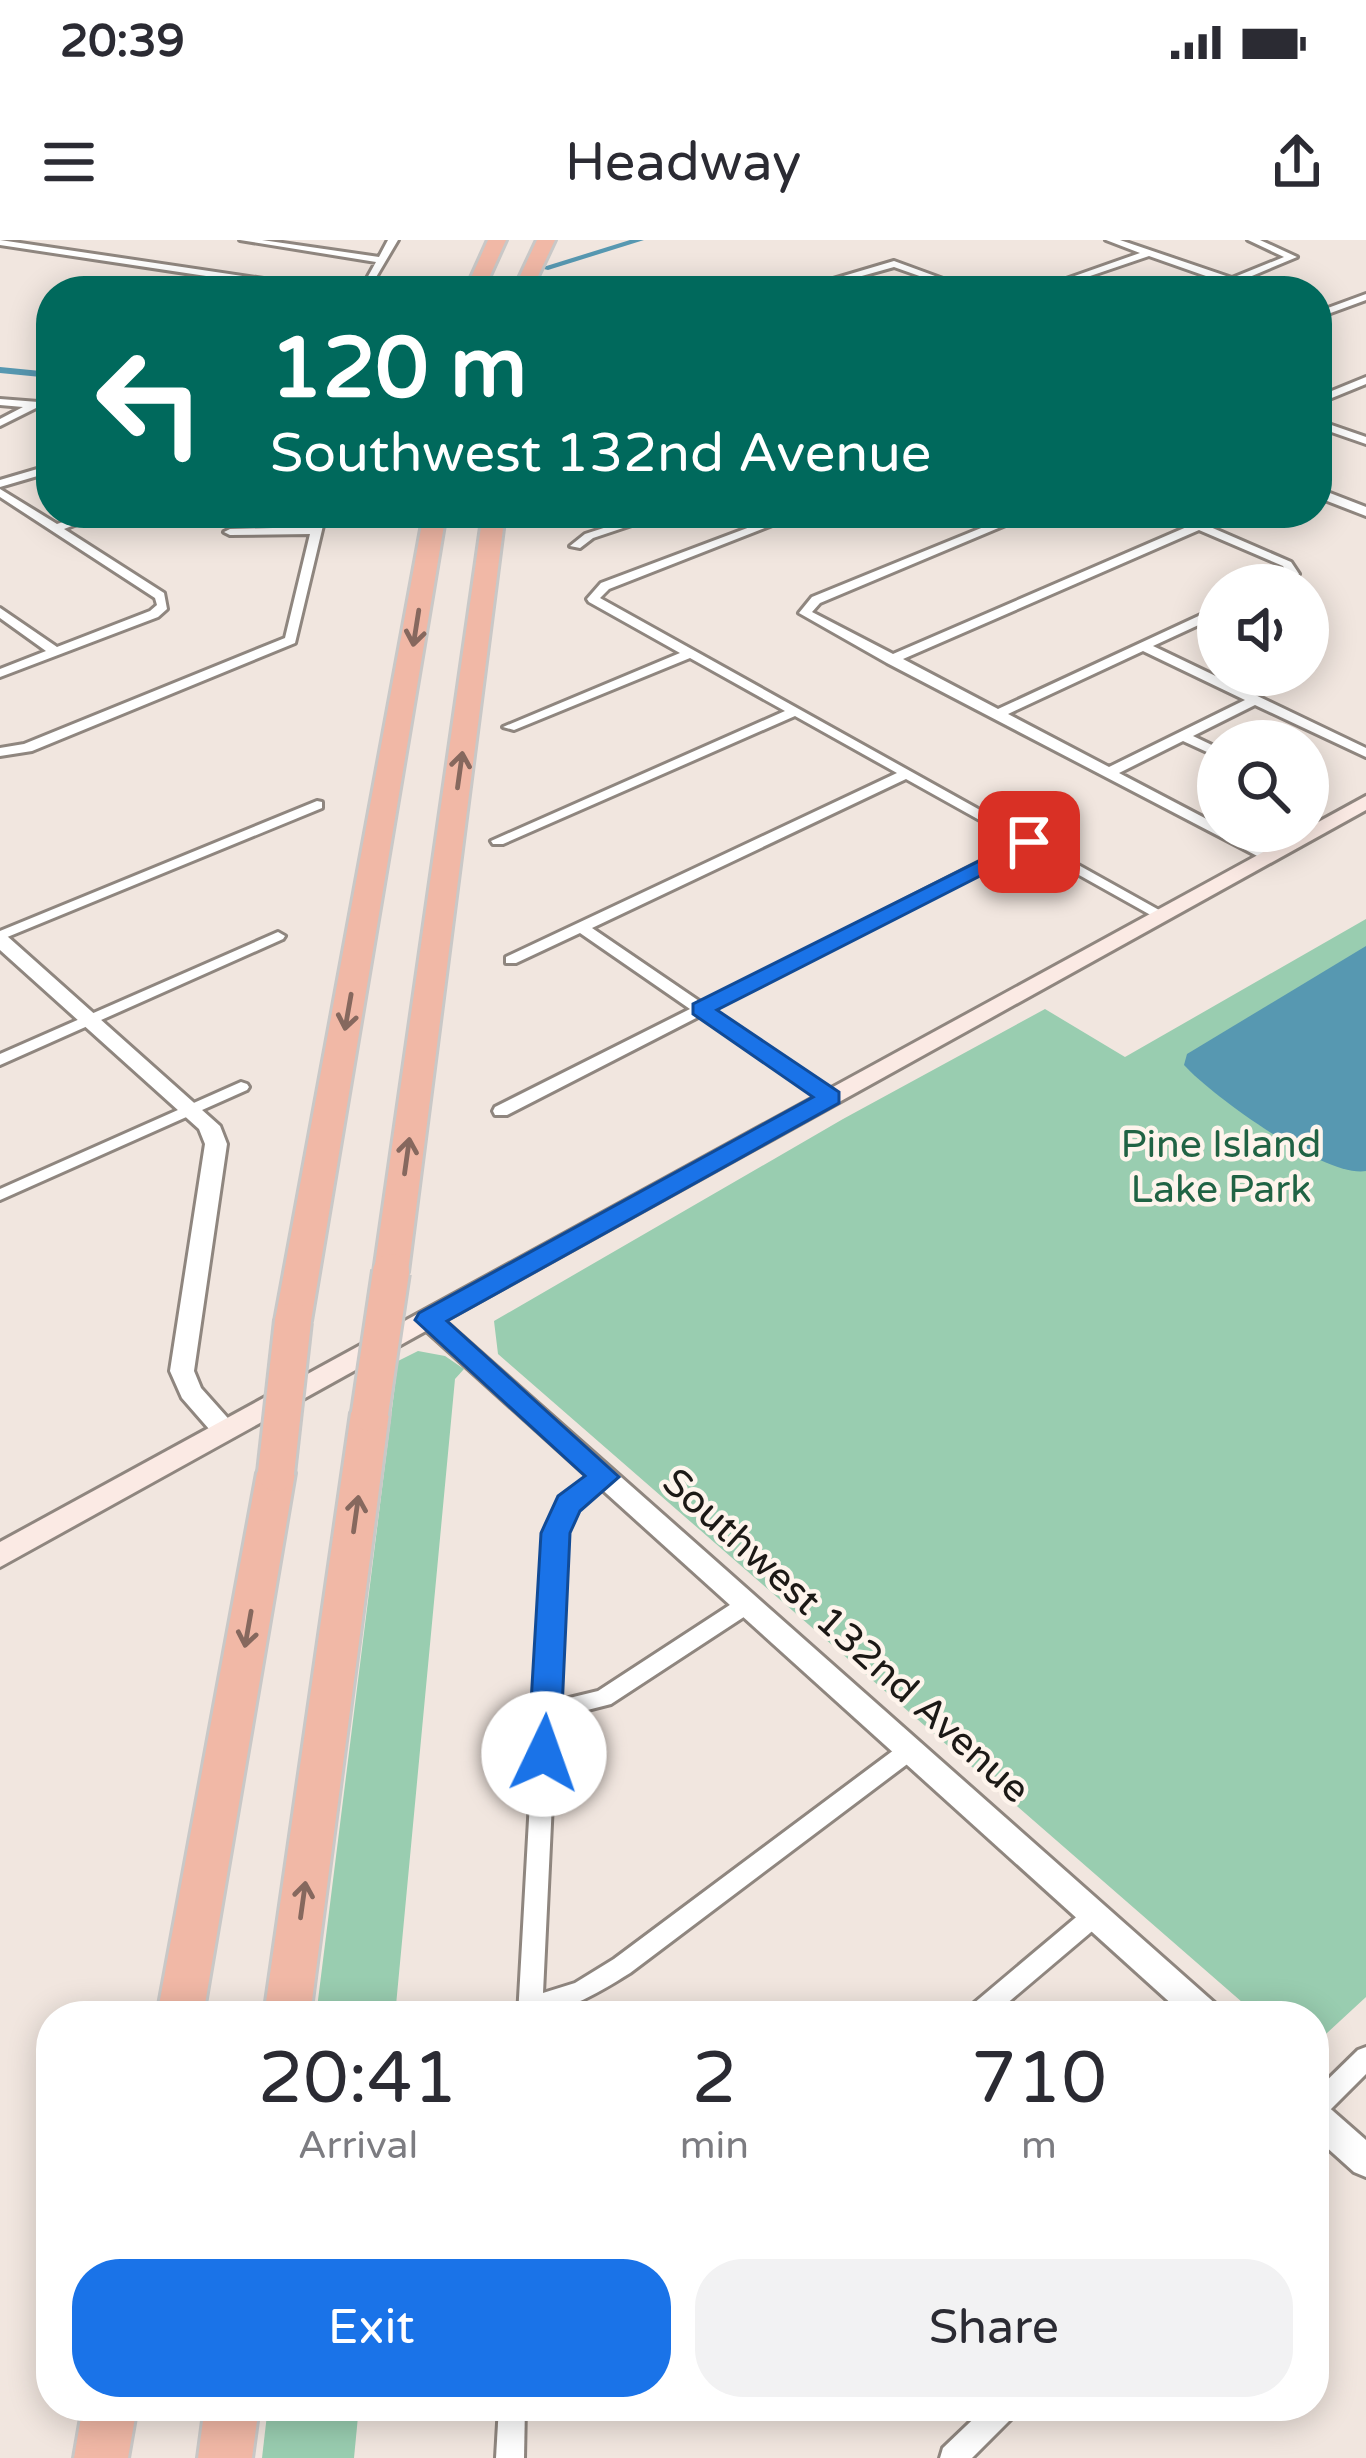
<!DOCTYPE html>
<style>
body{margin:0;font-family:"Varela Round",sans-serif;background:#f2f2f3;color:#2b2b33;height:100vh;display:flex;flex-direction:column;font-size:45px;white-space:nowrap}
*{box-sizing:border-box;margin:0}
p{font-size:39px;color:#7c7c81}
.icon{flex:none;width:66px;height:66px;fill:none;stroke:currentColor;stroke-width:2;stroke-linecap:round;stroke-linejoin:round}
.map{position:relative;flex:1;overflow:hidden}
.panel{position:absolute;left:36px;top:1761px;width:1293px;height:420px;display:flex;flex-direction:column;background:#fff;border-radius:48px;box-shadow:0 6px 30px #0003}
.panel>*{flex:none}
.banner{position:absolute;left:36px;top:36px;width:1296px;height:252px;border-radius:48px;box-shadow:0 6px 30px #0003;background:#00695c;color:#fff;overflow:hidden}
.controls{position:absolute;left:1197px;top:324px;display:grid;gap:24px}
.controls a{display:grid;place-items:center;width:132px;height:132px;border-radius:50%;background:#fff;box-shadow:0 6px 30px #0003;font-size:60px}
.pin{position:absolute;display:grid;place-items:center;width:102px;height:102px;color:#fff;margin:-51px;border-radius:24px;box-shadow:0 6px 18px #0006}
.me{position:absolute;width:132px;margin:-66px;rotate:3deg;stroke-linejoin:round;filter:drop-shadow(0 0 9px #0008)}
.turn{display:flex;align-items:center;gap:42px;height:252px;padding:0 36px;font-size:54px}
.turn .icon{width:156px;height:156px;stroke-width:2.5}
.turn b{display:block;font-size:84px;line-height:102px}
.eta{display:flex;justify-content:space-evenly;align-items:center;height:204px;text-align:center}
.eta b{font-size:72px;font-weight:600;line-height:84px}
.primary-button{display:flex;gap:24px;margin-top:auto;padding:24px 36px}
.primary-button a{flex:1;height:138px;border-radius:48px;background:#1a73e8;color:#fff;font-size:48px;font-weight:600;line-height:138px;text-align:center}
.primary-button a+a{background:#f2f2f3;color:#2b2b33}
.status{display:flex;justify-content:space-between;align-items:center;height:84px;padding:0 60px;background:#fff;direction:ltr}
.status svg{height:33px;fill:currentColor}
header{display:flex;justify-content:space-between;align-items:center;height:156px;padding:0 36px;background:#fff;font-size:54px;font-weight:600}
.map>svg:first-child{display:block}
.green{fill:#99cdb0}
.water{fill:#5798b1}
.lines{fill:none;stroke-linecap:round;stroke-linejoin:round}
.canal{fill:#5798b1;fill-rule:evenodd}
.minor-casing{stroke:#8f867f;stroke-width:6}
.tertiary-casing{stroke:#8f867f;stroke-width:6}
.secondary-casing{stroke:#8f867f;stroke-width:6}
.motorway-casing{stroke:#c9c8c7;stroke-width:6}
.minor{fill:#fff;fill-rule:evenodd}
.tertiary{fill:#fff;fill-rule:evenodd}
.secondary{fill:#fbeae4;fill-rule:evenodd}
.motorway{fill:#f1b8a6;fill-rule:evenodd}
.motorway-bridge-casing{stroke:#c9c8c7;stroke-width:42;stroke-linecap:butt}
.motorway-bridge{stroke:#f1b8a6;stroke-width:36}
.oneway{stroke:#86685e}
.route{fill:#1a73e8;stroke:#114b97;stroke-width:3}
.labels{text-anchor:middle;dominant-baseline:central;stroke-width:9;stroke-linejoin:round;paint-order:stroke}
.park-label{font-size:39px;fill:#206344;stroke:#fef4ec}
.street-label{font-size:39px;fill:#1c1916;stroke:#fef4ec}
</style>
<div class="status"><b>20:39</b><svg viewBox="0 0 49 12"><path d="M0 12V9h3v3zM5 12V6h3v6zM10 12V3h3v9zM15 12V0h3v12zM26 1h20v11H26zM47 4h2v5h-2z"/></svg></div>
<header><svg class="icon" aria-label="menu" viewBox="0 0 24 24"><path d="M4 6h16M4 12h16M4 18h16"/></svg>Headway<svg class="icon" aria-label="share" viewBox="0 0 24 24"><path d="M12 15V3M7 8l5-5 5 5M5 13v7h14v-7"/></svg></header>
<div class="map">
<svg width="1366" height="2218" viewBox="0 0 1366 2218">
<rect width="100%" height="100%" fill="#f1e6df"/>
<!-- green -->
<g class="green">
<polygon points="1366,679 1366,1757 1314,1805 1314,1776 1258,1776 498,1114 494,1081 843,879 1045,769 1125,817"/>
<polygon points="418,1111 445,1116 464,1129 455,1139 395,1776 316,1776 398,1121"/>
<polygon points="268,2166 359,2166 354,2218 262,2218"/>
</g>
<!-- water -->
<path class="water" d="M1366,706V931C1325,938 1212,856 1184,825L1187,814Z"/>
<g class="lines">
<!-- canal -->
<g class="canal">
<polygon points="630,0 644,0 548,30 540,28"/>
<polygon points="0,127 51,132 51,138 0,133"/>
</g>
<defs>
<g id="minor">
<polygon points="0,0 324,48 366,40 376,22 240,0 262,0 379,17 388,0 398,0 372,44 338,51 305,51 0,5"/>
<polygon points="1106,0 1120,0 1232,38 1284,17 1248,0 1260,0 1297,17 1240,41 1265,51 1251,51 1232,45 1216,51 1203,51 1223,42 1149,16 1046,51 1032,51 1140,13"/>
<polygon points="894,21 976,51 962,51 894,27 808,51 793,51"/>
<polygon points="1366,54 1366,60 1317,78 1317,72"/>
<polygon points="1366,137 1366,144 1317,164 1317,157"/>
<polygon points="0,159 51,163 51,169 36,168 0,186 0,179 23,167 0,165"/>
<polygon points="1317,180 1366,197 1366,204 1317,187"/>
<polygon points="51,225 51,232 0,247 0,240"/>
<polygon points="0,249 57,284 89,273 106,273 64,289 164,353 167,369 158,377 0,437 0,429 46,411 0,378 0,368 57,407 150,371 157,365 155,358 0,257"/>
<polygon points="314,273 326,273 295,403 32,511 0,516 0,508 24,504 285,398 310,294 230,295 224,292 230,289 311,287"/>
<polygon points="650,273 668,273 593,298 580,308 570,306 585,294"/>
<path d="M787,273H803L609,349L600,358L1168,675L1166,678H1156L1029,607L712,770L836,855L838,858L836,861H824L700,776L507,875H495L493,871L495,867L690,769L580,693L516,723H506V717L897,533L795,476L503,604H493L491,601L785,471L690,418L514,490L503,487L680,413L589,362L587,359L601,343ZM906,539L1019,602L702,763L592,688Z"/>
<path d="M1018,273H1034L820,363L812,372L893,414L1189,286L1163,273H1178L1291,322L1299,334C1290,343 1282,345 1269,345L1287,333L1283,326L1199,290L903,419L998,469L1218,367V376L1153,406L1366,508V517L1255,465L1193,496L1218,508V517L1183,501L1119,533L1218,585V591H1231L1273,613V619H1263L887,423L799,373L812,357ZM1143,411L1245,460L1109,527L1008,474Z"/>
<polygon points="317,561 322,562 322,568 0,700 0,691"/>
<polygon points="278,692 285,696 283,699 0,825 0,814"/>
<polygon points="241,842 247,844 249,847 247,850 0,960 0,949"/>
<path d="M605,1230L612,1232L615,1237L612,1242L581,1263L565,1293L557,1461L598,1451L739,1359L746,1357L753,1359L756,1365L753,1371L611,1464L556,1478L543,1753L575,1743L614,1719L902,1504L910,1501L918,1504L921,1510L918,1516L630,1733C595,1755 559,1776 518,1776L545,1293L567,1253Z"/>
<polygon points="1095,1665 1103,1668 1106,1675 1103,1682 992,1776 963,1776 967,1769 1087,1668"/>
<polygon points="1366,1807 1366,1834 1323,1877 1314,1880 1314,1853 1358,1810"/>
<polygon points="499,2166 525,2166 524,2218 496,2218"/>
<polygon points="987,2166 1019,2166 1015,2175 972,2218 940,2218 943,2208"/>
</g>
<g id="tertiary">
<polygon points="1317,248 1366,267 1366,276 1317,257"/>
<polygon points="0,694 7,696 220,886 227,904 194,1131 201,1148 234,1185 237,1191 234,1197 216,1197 182,1158 170,1131 205,904 199,889 0,710"/>
<polygon points="429,1072 437,1074 1218,1766 1223,1776 1185,1776 421,1086 417,1080 421,1074"/>
<polygon points="1314,1860 1325,1864 1366,1900 1366,1937 1354,1932 1314,1896"/>
</g>
<polygon id="secondary" points="1366,556 1366,570 0,1327 0,1302"/>
<g id="motorway">
<polygon points="488,0 506,0 483,51 465,51"/>
<polygon points="537,0 555,0 531,51 513,51"/>
<polygon points="424,273 446,273 311,1081 306,1090 280,1090 275,1081"/>
<polygon points="483,273 505,273 408,1032 403,1040 379,1040 374,1032"/>
<polygon points="370,1160 383,1164 389,1173 310,1776 264,1776 351,1173 357,1164"/>
<polygon points="276,1219 289,1223 295,1233 203,1776 157,1776 257,1233 263,1223"/>
<polygon points="83,2166 137,2166 128,2218 74,2218"/>
<polygon points="205,2166 259,2166 252,2218 198,2218"/>
</g>
</defs>
<!-- minor casing -->
<use href="#minor" class="minor-casing"/>
<!-- tertiary casing -->
<use href="#tertiary" class="tertiary-casing"/>
<!-- secondary casing -->
<use href="#secondary" class="secondary-casing"/>
<!-- motorway casing -->
<use href="#motorway" class="motorway-casing"/>
<!-- minor -->
<use href="#minor" class="minor"/>
<!-- tertiary -->
<use href="#tertiary" class="tertiary"/>
<!-- secondary -->
<use href="#secondary" class="secondary"/>
<!-- motorway -->
<use href="#motorway" class="motorway"/>
<defs>
<g id="motorway-bridge">
<polyline points="370,1173 391,1032"/>
<polyline points="276,1233 293,1081"/>
</g>
</defs>
<!-- motorway-bridge casing -->
<use href="#motorway-bridge" class="motorway-bridge-casing"/>
<!-- motorway-bridge -->
<use href="#motorway-bridge" class="motorway-bridge"/>
</g>
<!-- one-way arrows -->
<defs><path id="oneway-shaft" d="M-6 0H5M1.5-3L5.5 0L1.5 3" fill="none" stroke-width="1.6" stroke-linecap="round" stroke-linejoin="round" transform="scale(3)"/></defs>
<g class="oneway">
<use href="#oneway-shaft" transform="translate(416 388) rotate(99)"/>
<use href="#oneway-shaft" transform="translate(460 530) rotate(-82)"/>
<use href="#oneway-shaft" transform="translate(348 772) rotate(100)"/>
<use href="#oneway-shaft" transform="translate(407 916) rotate(-82)"/>
<use href="#oneway-shaft" transform="translate(356 1274) rotate(-82)"/>
<use href="#oneway-shaft" transform="translate(248 1389) rotate(100)"/>
<use href="#oneway-shaft" transform="translate(303 1660) rotate(-82)"/>
</g>
<!-- route -->
<polygon class="route" points="1029,596 1040,602 1037,607 717,770 839,852 839,863 447,1081 619,1237 580,1271 570,1293 560,1514 555,1523 544,1527 532,1523 528,1514 541,1293 558,1256 585,1236 415,1080 419,1073 813,857 693,774 693,764"/>
<g class="labels">
<!-- park labels -->
<g class="park-label">
<text x="1221" y="904">Pine Island<tspan x="1221" dy="45">Lake Park</tspan></text>
</g>
<!-- street labels -->
<g class="street-label">
<text transform="translate(846 1396) rotate(42)">Southwest 132nd Avenue</text>
</g>
</g>
</svg>
<div class="controls">
<a><svg class="icon" aria-label="sound" viewBox="0 0 24 24"><path d="M4 9h4l5-4v14l-5-4H4zM17 9q2 3 0 6"/></svg></a>
<a><svg class="icon" aria-label="search" viewBox="0 0 24 24"><circle cx="10" cy="10" r="6"/><path d="M15 15l6 6"/></svg></a>
</div>
<div class="pin" style="left:1029px;top:602px;background:#d93025"><svg class="icon" aria-label="arrive" viewBox="0 0 24 24"><path d="M6 21V4h12l-3 4 3 4H6"/></svg></div>
<svg class="me" style="left:544px;top:1514px" viewBox="-20 -20 40 40"><circle r="19" fill="#fff"/><path d="M0-13L10 11 0 6-10 11z" fill="#1a73e8"/></svg>
<div class="banner">
<div class="turn"><svg class="icon" aria-label="left" viewBox="0 0 24 24"><path d="M17 20v-9H6M10 6l-5 5 5 5"/></svg><div><b>120 m</b>Southwest 132nd Avenue</div></div>
</div>
<section class="panel">
<div class="eta">
<div><b>20:41</b><p>Arrival</p></div>
<div><b>2</b><p>min</p></div>
<div><b>710</b><p>m</p></div>
</div>
<div class="primary-button"><a>Exit</a><a>Share</a></div>
</section>
</div>
